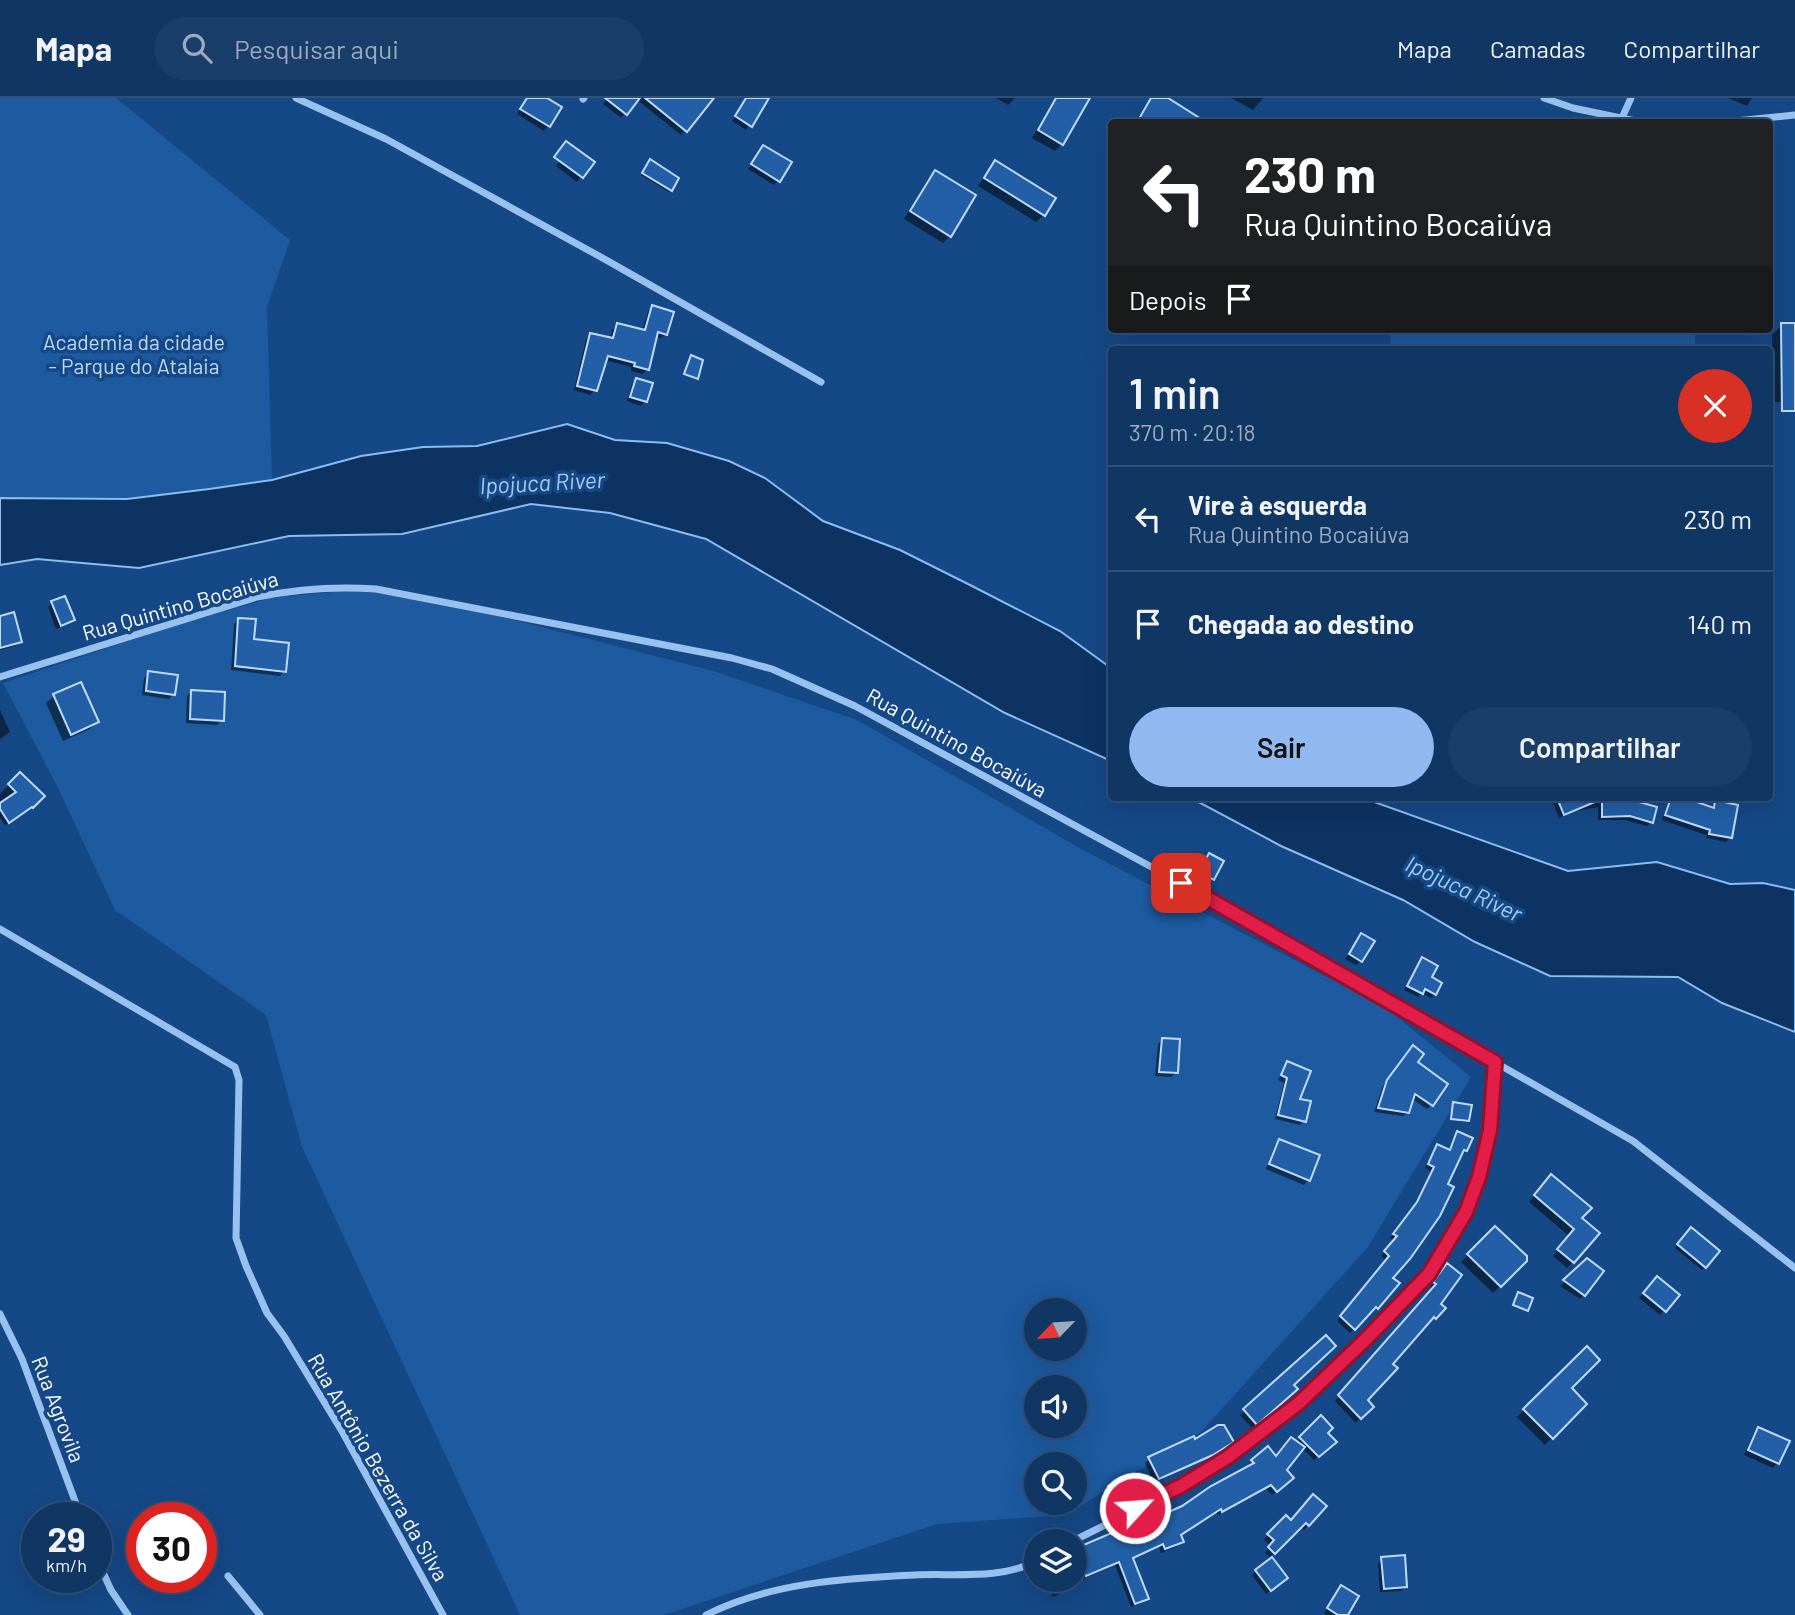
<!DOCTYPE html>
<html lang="pt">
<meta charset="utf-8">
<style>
body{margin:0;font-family:Barlow,sans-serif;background:#193e6a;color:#f1f3f6;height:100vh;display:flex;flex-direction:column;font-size:26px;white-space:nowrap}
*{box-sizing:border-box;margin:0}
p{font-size:23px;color:#9cabbf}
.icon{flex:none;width:38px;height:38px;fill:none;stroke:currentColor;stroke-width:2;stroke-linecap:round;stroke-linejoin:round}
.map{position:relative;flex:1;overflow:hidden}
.sheet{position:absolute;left:1108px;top:248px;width:665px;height:455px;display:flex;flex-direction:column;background:#103664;border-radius:7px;box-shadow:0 7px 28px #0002,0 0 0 2px #305078}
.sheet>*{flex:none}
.top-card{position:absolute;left:1108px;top:21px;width:665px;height:214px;border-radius:7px;box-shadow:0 7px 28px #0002,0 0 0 2px #305078;background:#202124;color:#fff;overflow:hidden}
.needle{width:46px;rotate:245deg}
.tools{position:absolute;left:1024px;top:1200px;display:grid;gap:14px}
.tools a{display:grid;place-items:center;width:63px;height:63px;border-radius:50%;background:#103664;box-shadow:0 7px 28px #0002,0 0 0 2px #305078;font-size:35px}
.speed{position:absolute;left:21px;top:1404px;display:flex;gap:14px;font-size:35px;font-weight:700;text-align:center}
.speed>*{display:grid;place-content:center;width:91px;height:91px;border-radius:50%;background:#103664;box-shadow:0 7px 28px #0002,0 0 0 2px #305078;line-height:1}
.speed small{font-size:18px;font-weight:400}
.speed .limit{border:10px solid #d22;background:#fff;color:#111}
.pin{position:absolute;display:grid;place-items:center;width:60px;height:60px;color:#fff;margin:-30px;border-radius:14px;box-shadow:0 4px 10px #0006}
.me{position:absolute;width:77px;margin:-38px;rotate:64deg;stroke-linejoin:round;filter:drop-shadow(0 0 5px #0008)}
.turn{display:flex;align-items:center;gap:24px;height:147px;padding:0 21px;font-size:32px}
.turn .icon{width:91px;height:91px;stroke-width:2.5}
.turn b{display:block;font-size:49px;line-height:60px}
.then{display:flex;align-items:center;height:66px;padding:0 21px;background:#0003;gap:14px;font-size:26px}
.round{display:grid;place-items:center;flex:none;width:74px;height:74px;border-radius:37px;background:#193e6a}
.headline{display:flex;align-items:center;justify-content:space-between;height:119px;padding:0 21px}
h1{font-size:42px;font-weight:600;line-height:52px}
.action{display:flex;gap:14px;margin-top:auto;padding:14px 21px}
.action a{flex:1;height:80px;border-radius:42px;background:#90b9f0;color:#111;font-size:28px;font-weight:600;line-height:80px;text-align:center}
.action a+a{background:#193e6a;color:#f1f3f6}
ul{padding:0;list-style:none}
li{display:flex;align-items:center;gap:21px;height:105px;padding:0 21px;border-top:2px solid #305078}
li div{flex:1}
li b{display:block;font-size:26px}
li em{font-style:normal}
header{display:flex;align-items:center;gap:42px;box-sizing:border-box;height:98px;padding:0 35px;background:#103664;border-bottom:2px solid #305078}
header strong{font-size:33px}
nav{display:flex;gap:38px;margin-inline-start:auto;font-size:24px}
.search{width:490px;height:63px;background:#193e6a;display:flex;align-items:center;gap:18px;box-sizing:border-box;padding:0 24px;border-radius:38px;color:#9cabbf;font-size:26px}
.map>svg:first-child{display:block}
.green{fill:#1d5aa0;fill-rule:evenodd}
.water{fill:#0d3363;stroke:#8bbcf2;stroke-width:2}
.shadow{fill:#0007}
.building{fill:#225fa6;stroke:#bfdbfb;stroke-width:2}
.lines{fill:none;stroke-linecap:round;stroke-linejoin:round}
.street{stroke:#99c1ef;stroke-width:7}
.route-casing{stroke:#92132f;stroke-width:18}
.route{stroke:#e11d48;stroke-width:12}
.labels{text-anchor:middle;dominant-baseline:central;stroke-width:7;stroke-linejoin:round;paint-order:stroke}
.park-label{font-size:21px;fill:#bfdbfb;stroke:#154886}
.street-label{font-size:21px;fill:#fff;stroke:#154886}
.water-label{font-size:23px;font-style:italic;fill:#a5cbf6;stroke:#154886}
</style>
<header>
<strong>Mapa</strong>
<div class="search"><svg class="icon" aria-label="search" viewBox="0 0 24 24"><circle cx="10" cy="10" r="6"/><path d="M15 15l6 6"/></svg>Pesquisar aqui</div>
<nav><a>Mapa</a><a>Camadas</a><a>Compartilhar</a></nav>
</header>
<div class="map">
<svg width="1795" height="1517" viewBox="0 0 1795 1517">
<rect width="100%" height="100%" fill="#154886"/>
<!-- green -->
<g class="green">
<polygon points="0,0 116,0 290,142 267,209 272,382 127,401 0,400"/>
<polygon points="1391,231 1695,231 1695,252 1390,252"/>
<path d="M385,489L710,572L857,622L1083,752L1385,909L1471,979L1368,1149L1201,1334L1066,1417L937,1426L664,1517H520L302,1049L266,917L115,812L58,690L3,585L152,535L270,500ZM1036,1213H1074V1251H1036ZM1036,1290H1074V1328H1036ZM1036,1367H1074V1405H1036Z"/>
</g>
<!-- water -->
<g class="water">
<polygon points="567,326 615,342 667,345 729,363 765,380 823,423 900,452 972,488 1060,533 1111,570 1111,663 1005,615 706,441 610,415 531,406 402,436 289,438 139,470 37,461 0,467 0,400 127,401 209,391 272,382 361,358 423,349 477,348"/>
<polygon points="1191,700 1363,700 1568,773 1657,764 1730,786 1763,785 1795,792 1795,934 1722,905 1678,879 1550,878 1475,844 1403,802 1281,748"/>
</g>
<!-- shadow -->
<g class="shadow">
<polygon points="527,0 543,0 560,10 544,33 517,16"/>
<polygon points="607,0 712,0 681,37 636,1 621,20 603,6"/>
<polygon points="746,0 767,0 746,32 732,23"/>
<polygon points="996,0 1015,0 1008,7"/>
<polygon points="1055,0 1088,0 1062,46 1055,53 1032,40"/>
<polygon points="1151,0 1165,0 1203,24 1135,24"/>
<polygon points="1231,0 1263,0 1253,12"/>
<polygon points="1728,0 1752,0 1747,8"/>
<polygon points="567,54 592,65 577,84 556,68"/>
<polygon points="759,54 778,83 774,87 748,71"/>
<polygon points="995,64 1044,117 1036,124 978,88"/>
<polygon points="648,65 671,92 669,94 641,77"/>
<polygon points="935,74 950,138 943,145 904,121 928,81"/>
<polygon points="652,209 666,236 661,240 655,239 647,271 643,276 631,273 631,269 605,262 595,292 590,297 574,292 586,241 591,237 610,241 612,232 617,227 642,233 648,214"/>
<polygon points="1782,227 1795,227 1795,304 1773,304 1772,237"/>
<polygon points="636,282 645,303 641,308 627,303 632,287"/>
<polygon points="52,505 73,522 68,526 56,531 48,509"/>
<polygon points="0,519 20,544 15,548 0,552"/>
<polygon points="239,521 252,542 284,574 280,578 231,572 234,526"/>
<polygon points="149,575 174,596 169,601 142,597 144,580"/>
<polygon points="192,593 222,622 217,627 186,625 187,598"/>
<polygon points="54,598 97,624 90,631 63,643 46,605"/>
<polygon points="0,612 10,634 0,641"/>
<polygon points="20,676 42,698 28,713 5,727 0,720 0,696"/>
<polygon points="1554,700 1626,700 1651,724 1647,728 1625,722 1598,722 1598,709 1572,714 1559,720 1552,702"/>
<polygon points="1670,700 1680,700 1711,711 1716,704 1731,739 1726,744 1706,740 1706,737 1662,722"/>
<polygon points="1209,757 1213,781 1208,785 1196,779"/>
<polygon points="1361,837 1361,863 1356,867 1345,861"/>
<polygon points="1422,862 1435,896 1431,900 1422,895 1418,899 1404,892"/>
<polygon points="1163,941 1176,975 1171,979 1155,978 1158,946"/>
<polygon points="1409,954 1431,1007 1427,1011 1412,1001 1408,1014 1403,1018 1374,1014 1383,988"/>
<polygon points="1288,965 1304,1023 1300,1027 1275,1021 1284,985 1278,982"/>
<polygon points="1454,1006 1468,1022 1466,1024 1450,1022"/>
<polygon points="1458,1035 1466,1052 1391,1180 1377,1210 1373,1214 1371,1212 1350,1235 1337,1223 1386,1163 1381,1158 1394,1143 1390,1140 1413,1111 1431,1073 1425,1070 1434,1052 1438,1048 1448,1053"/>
<polygon points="1280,1043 1308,1082 1304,1087 1266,1071 1275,1047"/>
<polygon points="1545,1084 1580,1121 1573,1164 1567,1170 1553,1158 1569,1138 1529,1104"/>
<polygon points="1495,1130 1525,1163 1493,1195 1461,1164"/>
<polygon points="1687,1135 1705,1169 1702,1172 1675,1150"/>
<polygon points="1587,1163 1584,1197 1580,1201 1560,1188"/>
<polygon points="1443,1172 1439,1206 1443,1210 1430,1224 1428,1222 1391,1266 1365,1302 1372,1309 1356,1325 1335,1303 1433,1191 1430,1189"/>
<polygon points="1652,1185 1678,1197 1660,1217 1639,1200"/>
<polygon points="1325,1239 1292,1287 1295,1290 1252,1330 1240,1317"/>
<polygon points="1587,1251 1569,1290 1585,1306 1545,1347 1517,1319"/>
<polygon points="1321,1319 1325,1335 1334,1344 1314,1362 1302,1350 1285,1372 1287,1384 1272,1397 1266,1390 1218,1417 1216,1413 1179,1438 1182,1444 1177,1448 1161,1455 1159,1449 1132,1461 1147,1501 1142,1505 1131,1509 1115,1467 1068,1487 1065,1493 1053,1499 1046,1482 1074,1482 1075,1452 1183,1410 1249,1369 1248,1367 1268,1350 1275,1360 1296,1345"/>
<polygon points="1759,1331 1787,1344 1777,1365 1773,1370 1744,1357 1754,1335"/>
<polygon points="1195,1344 1232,1344 1227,1348 1154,1385 1145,1365 1149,1361"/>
<polygon points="1109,1389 1135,1398 1126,1410 1116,1415 1105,1394"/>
<polygon points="1309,1402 1308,1427 1304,1432 1300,1429 1270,1459 1272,1461 1265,1455 1270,1448 1264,1441 1286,1419 1291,1424"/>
<polygon points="1382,1461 1405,1489 1401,1493 1380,1494 1378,1465"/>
<polygon points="1256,1473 1281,1484 1266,1496 1252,1477"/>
<polygon points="1341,1489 1346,1517 1326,1517 1324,1515"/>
</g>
<!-- building -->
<g class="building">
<polygon points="527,0 547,0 562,9 550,29 520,11"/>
<polygon points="605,0 640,0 627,17"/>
<polygon points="645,0 714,0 687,34"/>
<polygon points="746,0 769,0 752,29 735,18"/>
<polygon points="1056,0 1090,0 1063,47 1038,32"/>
<polygon points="1151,0 1168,0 1206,24 1149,24 1140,19"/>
<polygon points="566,43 595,64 583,80 554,59"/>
<polygon points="763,47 792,64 780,84 751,66"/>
<polygon points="650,61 679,80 672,93 642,75"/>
<polygon points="995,62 1056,100 1045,118 984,80"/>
<polygon points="935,72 976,97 951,139 910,113"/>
<polygon points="652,207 674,214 667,237 658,234 649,272 634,268 635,265 608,258 597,293 577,288 590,235 613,240 617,225 645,232"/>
<polygon points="1781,225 1795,225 1795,313 1782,313"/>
<polygon points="691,257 703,262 698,281 684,276"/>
<polygon points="636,280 653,285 647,304 630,299"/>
<polygon points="65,498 75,522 61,528 51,503"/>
<polygon points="14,514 22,544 0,550 0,518"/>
<polygon points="238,520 256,521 254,541 289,545 286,574 235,568"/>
<polygon points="148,573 178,577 175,597 146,593"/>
<polygon points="81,584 99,624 71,637 53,596"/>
<polygon points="191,592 225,594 224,623 190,621"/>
<polygon points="20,674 45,698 33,710 32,709 9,725 0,711 0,705 16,694 8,686"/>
<polygon points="1557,700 1625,700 1657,709 1653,725 1630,718 1602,719 1602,701 1564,717"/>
<polygon points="1671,700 1685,700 1714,710 1715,702 1738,707 1732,740 1709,736 1710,732 1665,717"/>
<polygon points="1209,755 1224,763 1214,782 1199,774"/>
<polygon points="1361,835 1375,843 1362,864 1349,856"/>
<polygon points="1422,859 1438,868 1432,879 1442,885 1436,897 1425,891 1423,896 1407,888"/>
<polygon points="1162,940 1180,941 1178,975 1159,974"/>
<polygon points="1413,947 1424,956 1418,964 1448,986 1433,1008 1415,996 1409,1015 1378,1010 1387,982"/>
<polygon points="1287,963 1311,973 1300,1001 1311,1003 1306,1024 1278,1017 1287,980 1281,977"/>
<polygon points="1453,1004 1472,1007 1469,1023 1451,1021"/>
<polygon points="1457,1033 1473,1040 1467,1053 1464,1052 1448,1086 1454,1089 1440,1118 1410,1161 1393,1180 1400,1185 1378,1211 1376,1209 1355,1232 1340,1218 1389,1158 1384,1153 1397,1138 1393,1136 1417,1104 1434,1069 1428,1066 1437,1046 1450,1052"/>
<polygon points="1279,1041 1320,1057 1310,1083 1269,1066"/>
<polygon points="1551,1076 1592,1110 1582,1120 1600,1135 1574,1165 1557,1151 1574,1131 1534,1097"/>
<polygon points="1495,1128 1527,1158 1527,1163 1501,1189 1467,1156"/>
<polygon points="1691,1129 1720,1153 1706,1170 1677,1146"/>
<polygon points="1587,1160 1604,1173 1585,1198 1563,1182"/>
<polygon points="1447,1165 1462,1177 1441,1206 1446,1210 1436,1221 1434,1219 1393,1266 1398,1270 1368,1302 1374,1309 1361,1321 1338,1297 1436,1186 1433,1184"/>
<polygon points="1657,1178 1680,1197 1666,1214 1643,1195"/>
<polygon points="1518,1194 1533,1200 1528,1213 1513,1207"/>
<polygon points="1326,1237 1336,1248 1294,1287 1298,1291 1257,1327 1243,1311"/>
<polygon points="1587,1248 1600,1262 1572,1290 1587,1306 1553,1341 1523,1311"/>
<polygon points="1321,1317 1333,1330 1328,1335 1337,1344 1319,1359 1299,1339"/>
<polygon points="1218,1327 1224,1327 1234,1344 1213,1357 1159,1381 1148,1359 1194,1338 1195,1341"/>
<polygon points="1758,1329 1790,1343 1779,1366 1748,1352"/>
<polygon points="1291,1339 1305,1349 1287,1372 1294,1380 1277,1394 1271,1387 1222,1414 1221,1411 1181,1437 1184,1444 1165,1451 1163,1446 1133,1460 1149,1501 1135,1506 1119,1464 1086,1478 1074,1451 1135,1425 1137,1428 1182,1408 1211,1388 1254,1365 1251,1362 1268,1348 1276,1358"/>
<polygon points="1127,1378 1137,1398 1131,1401 1132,1405 1121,1412 1108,1388"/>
<polygon points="1313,1396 1327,1408 1309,1428 1306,1425 1275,1456 1268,1449 1274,1442 1267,1436 1286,1417 1291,1422"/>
<polygon points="1405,1457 1407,1489 1384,1491 1381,1459"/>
<polygon points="1272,1459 1288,1480 1271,1493 1255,1472"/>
<polygon points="1341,1487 1359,1498 1348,1517 1338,1517 1327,1510"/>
</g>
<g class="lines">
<!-- street -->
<g class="street">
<polyline points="296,0 386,41 599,158 821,284"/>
<polyline points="1544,0 1573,10 1640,24"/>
<polyline points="583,1 584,0"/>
<polyline points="1621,22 1631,0"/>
<polyline points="1725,24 1795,17"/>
<path d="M0,579L257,499C297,491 335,488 376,491L732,560L772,571L855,608L1181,785L1633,1043L1795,1170"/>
<polyline points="0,831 235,969 239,982 236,1140 246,1168 267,1215 284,1238 343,1335 443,1517"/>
<polyline points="0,1216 22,1261 81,1419"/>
<polyline points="1071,1444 1181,1389 1228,1359 1299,1305 1365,1242 1429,1176 1466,1114 1479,1079 1490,1032 1495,964"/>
<polyline points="96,1459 111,1492 128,1517"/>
<polyline points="228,1478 260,1517"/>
<path d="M706,1517C769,1485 845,1480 915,1477C952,1475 1002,1482 1036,1463"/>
</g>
</g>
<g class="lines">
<defs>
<polyline id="route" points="1135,1410 1181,1388 1228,1359 1299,1305 1365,1242 1429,1176 1466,1114 1479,1079 1490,1032 1495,964 1181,785"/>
</defs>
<!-- route casing -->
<use href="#route" class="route-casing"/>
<!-- route -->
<use href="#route" class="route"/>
</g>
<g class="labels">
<!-- park labels -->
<g class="park-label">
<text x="134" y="243">Academia da cidade<tspan x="134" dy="24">- Parque do Atalaia</tspan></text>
</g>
<!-- street labels -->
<g class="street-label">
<text transform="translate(180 507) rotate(-16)">Rua Quintino Bocaiúva</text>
<text transform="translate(957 644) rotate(29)">Rua Quintino Bocaiúva</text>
<text transform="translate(59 1311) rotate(69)">Rua Agrovila</text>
<text transform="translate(379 1369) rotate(60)">Rua Antônio Bezerra da Silva</text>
</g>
<!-- water labels -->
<g class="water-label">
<text transform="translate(542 384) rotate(-3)">Ipojuca River</text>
<text transform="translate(1464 790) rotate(25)">Ipojuca River</text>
</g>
</g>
</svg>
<div class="tools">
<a><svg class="needle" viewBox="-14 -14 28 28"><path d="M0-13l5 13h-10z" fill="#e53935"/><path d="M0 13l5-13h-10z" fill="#9cabbf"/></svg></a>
<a><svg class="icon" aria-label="sound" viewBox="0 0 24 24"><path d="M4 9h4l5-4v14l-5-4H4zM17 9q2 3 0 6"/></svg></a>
<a><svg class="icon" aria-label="search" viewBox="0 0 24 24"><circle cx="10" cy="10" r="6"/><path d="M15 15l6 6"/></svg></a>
<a><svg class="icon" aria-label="layers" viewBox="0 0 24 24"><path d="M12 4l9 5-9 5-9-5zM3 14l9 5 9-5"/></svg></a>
</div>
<div class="speed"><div>29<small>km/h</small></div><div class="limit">30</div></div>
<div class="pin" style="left:1181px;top:785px;background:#d93025"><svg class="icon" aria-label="arrive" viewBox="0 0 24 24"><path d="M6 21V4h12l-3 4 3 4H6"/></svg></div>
<svg class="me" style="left:1135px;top:1410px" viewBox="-20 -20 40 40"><circle r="17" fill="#e11d48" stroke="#fff" stroke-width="3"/><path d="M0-11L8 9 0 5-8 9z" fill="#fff"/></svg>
<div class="top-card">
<div class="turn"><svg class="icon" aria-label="left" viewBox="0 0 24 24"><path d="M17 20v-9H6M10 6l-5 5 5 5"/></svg><div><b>230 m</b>Rua Quintino Bocaiúva</div></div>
<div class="then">Depois<svg class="icon" aria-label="arrive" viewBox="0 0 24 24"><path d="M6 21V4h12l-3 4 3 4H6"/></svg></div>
</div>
<section class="sheet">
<div class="headline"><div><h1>1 min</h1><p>370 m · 20:18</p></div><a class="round" style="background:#d93025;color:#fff"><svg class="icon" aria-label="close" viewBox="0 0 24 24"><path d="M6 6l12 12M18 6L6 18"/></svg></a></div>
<ul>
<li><svg class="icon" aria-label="left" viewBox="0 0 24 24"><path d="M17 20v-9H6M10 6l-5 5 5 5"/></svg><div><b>Vire à esquerda</b><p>Rua Quintino Bocaiúva</p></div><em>230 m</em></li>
<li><svg class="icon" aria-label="arrive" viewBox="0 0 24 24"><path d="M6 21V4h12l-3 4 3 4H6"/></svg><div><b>Chegada ao destino</b></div><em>140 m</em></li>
</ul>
<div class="action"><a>Sair</a><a>Compartilhar</a></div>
</section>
</div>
